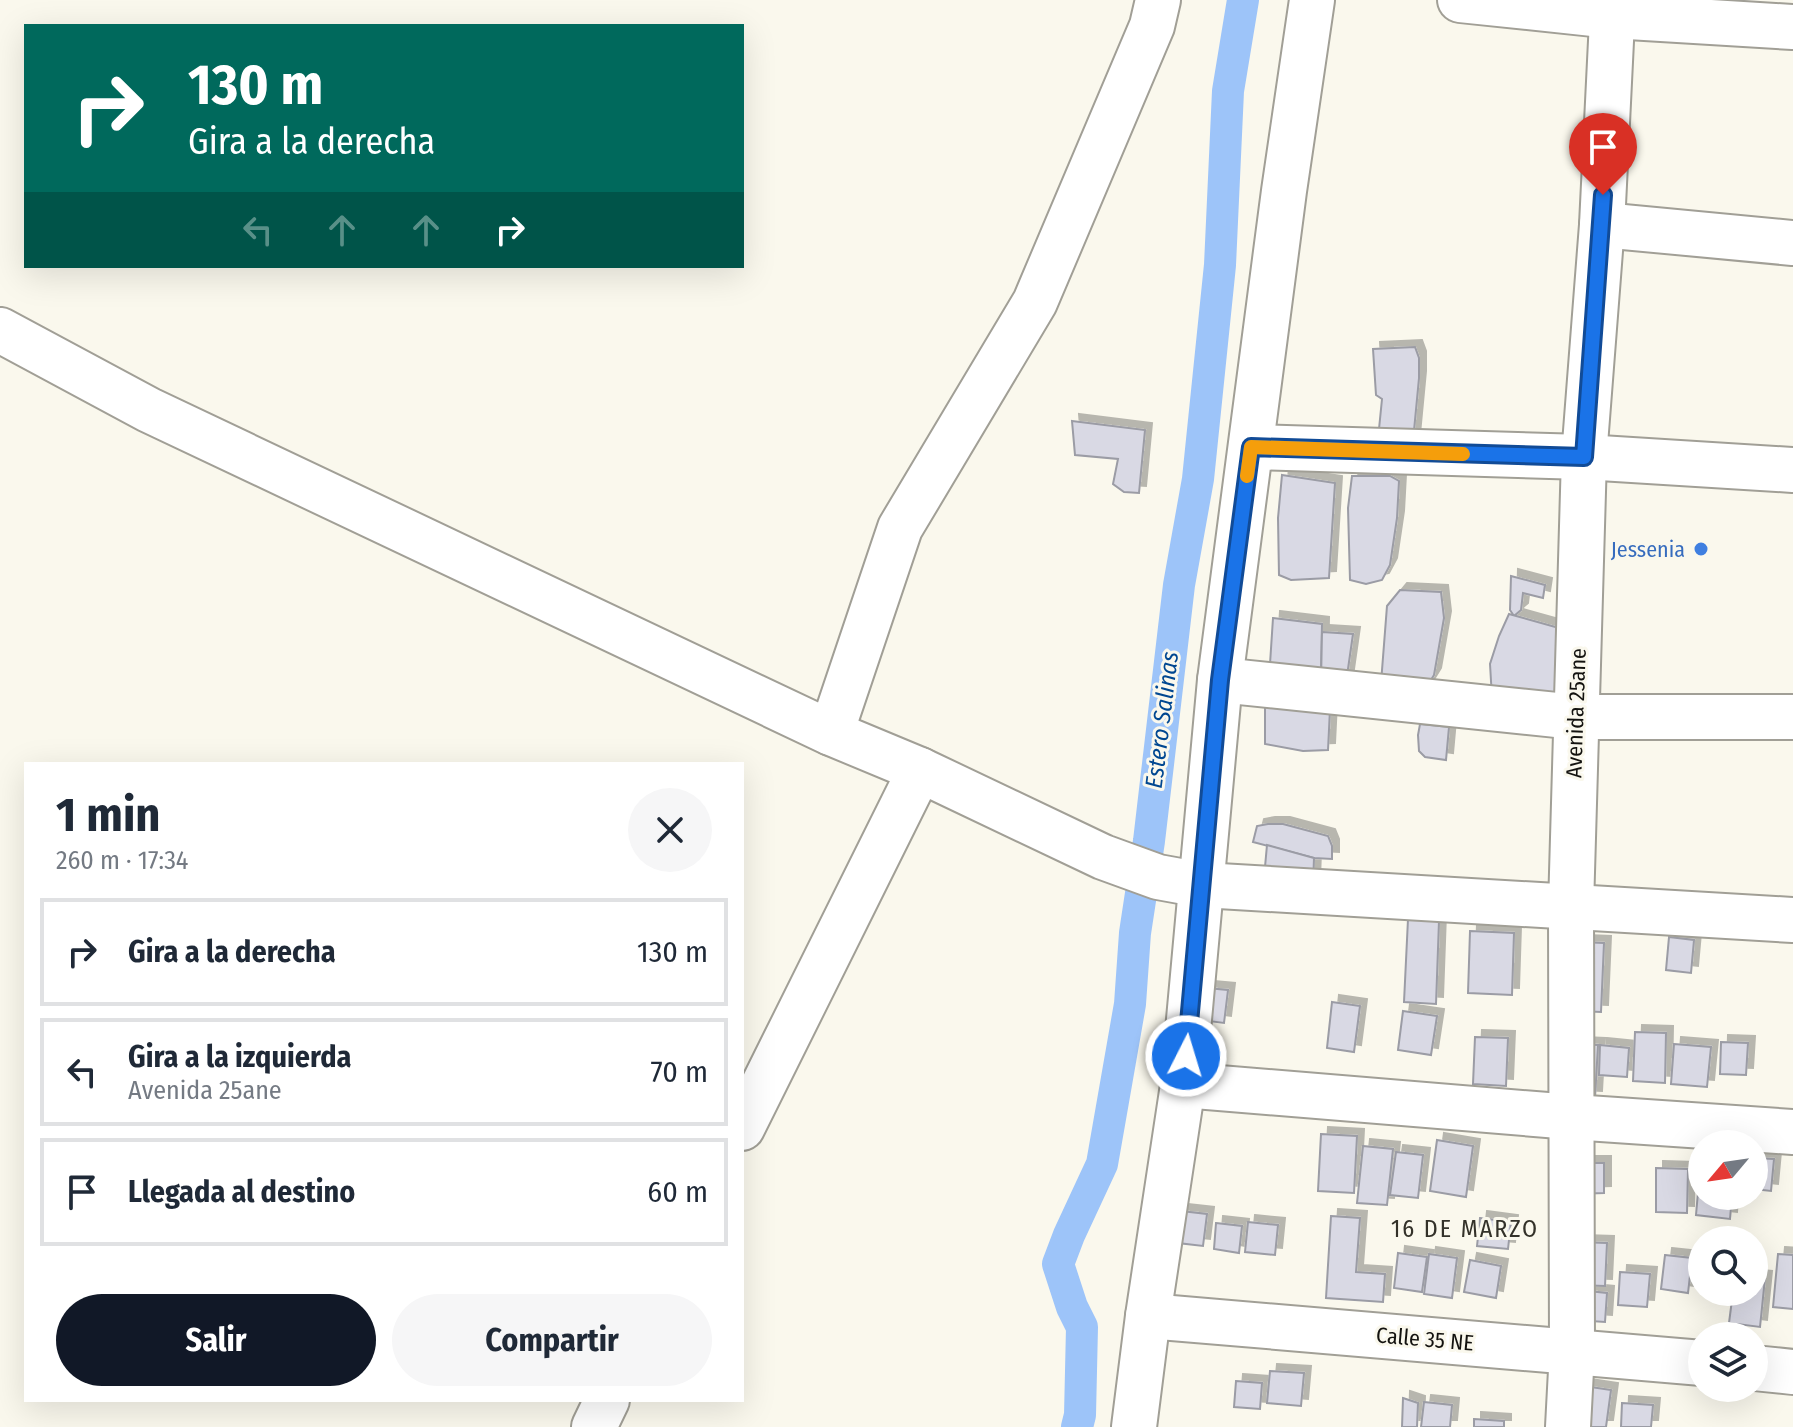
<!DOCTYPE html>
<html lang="es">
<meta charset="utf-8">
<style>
body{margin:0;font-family:"Fira Sans Condensed",sans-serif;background:#f6f6f7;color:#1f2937;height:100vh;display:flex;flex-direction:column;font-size:30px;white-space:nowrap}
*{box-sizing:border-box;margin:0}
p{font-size:26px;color:#747a83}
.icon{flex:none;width:44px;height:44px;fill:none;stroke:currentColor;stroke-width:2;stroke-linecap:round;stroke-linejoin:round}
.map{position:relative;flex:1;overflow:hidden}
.side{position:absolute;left:24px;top:762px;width:720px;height:640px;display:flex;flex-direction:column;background:#fff;border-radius:0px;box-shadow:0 8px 32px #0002}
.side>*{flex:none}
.hud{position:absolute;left:24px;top:24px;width:720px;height:244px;border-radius:0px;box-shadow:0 8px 32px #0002;background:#00695c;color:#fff;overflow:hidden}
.needle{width:52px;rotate:241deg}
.fabs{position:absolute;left:1688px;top:1130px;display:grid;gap:16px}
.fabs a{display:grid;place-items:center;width:80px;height:80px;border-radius:50%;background:#fff;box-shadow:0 8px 32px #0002;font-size:40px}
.pin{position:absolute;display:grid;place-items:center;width:68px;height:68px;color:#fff;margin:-82px -34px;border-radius:50% 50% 50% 0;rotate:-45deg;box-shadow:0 0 8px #0007}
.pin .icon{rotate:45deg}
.me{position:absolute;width:88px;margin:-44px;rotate:5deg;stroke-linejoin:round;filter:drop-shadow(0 0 6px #0008)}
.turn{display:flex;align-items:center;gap:28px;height:168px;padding:0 32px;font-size:36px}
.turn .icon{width:104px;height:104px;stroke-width:2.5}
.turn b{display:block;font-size:56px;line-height:68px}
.lanes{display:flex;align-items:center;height:76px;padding:0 32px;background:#0003;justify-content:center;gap:40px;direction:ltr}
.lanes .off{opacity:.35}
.round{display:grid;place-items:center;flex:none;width:84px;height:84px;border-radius:42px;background:#f6f6f7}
.head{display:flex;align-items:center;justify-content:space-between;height:136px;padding:0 32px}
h1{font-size:48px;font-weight:700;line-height:60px}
.primary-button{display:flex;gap:16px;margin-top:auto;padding:16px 32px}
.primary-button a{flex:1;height:92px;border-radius:48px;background:#111827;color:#fff;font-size:32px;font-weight:700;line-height:92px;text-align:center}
.primary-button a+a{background:#f6f6f7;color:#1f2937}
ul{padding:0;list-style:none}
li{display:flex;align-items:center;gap:24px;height:108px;margin:0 16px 12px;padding:0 16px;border:4px solid #e0e1e3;border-radius:0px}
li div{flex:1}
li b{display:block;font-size:30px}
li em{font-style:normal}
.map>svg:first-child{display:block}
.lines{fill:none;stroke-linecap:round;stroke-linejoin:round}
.canal{stroke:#9dc4f9;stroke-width:32}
.building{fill:#d9d9e4;stroke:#9b9ca5;stroke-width:2;filter:url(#shadow)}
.minor-casing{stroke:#a19f96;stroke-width:48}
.minor{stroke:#fff;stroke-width:44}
.route-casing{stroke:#114b97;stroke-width:20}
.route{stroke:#1a73e8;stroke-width:14}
.slow{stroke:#f59e0b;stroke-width:14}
.shop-dot{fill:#3f7fe0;stroke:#faf8ed;stroke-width:3}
.labels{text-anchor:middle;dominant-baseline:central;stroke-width:6;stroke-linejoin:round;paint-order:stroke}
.shop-label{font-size:22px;fill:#366cbe;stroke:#faf8ed;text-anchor:end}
.street-label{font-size:22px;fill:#13120f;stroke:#faf8ed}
.water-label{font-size:24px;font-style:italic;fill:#004791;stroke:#faf8ed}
.neighbourhood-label{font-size:24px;letter-spacing:2px;fill:#333129;stroke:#faf8ed}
</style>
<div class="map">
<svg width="1793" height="1427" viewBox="0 0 1793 1427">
<defs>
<filter id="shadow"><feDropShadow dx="7" dy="-7" stdDeviation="0" flood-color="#0004"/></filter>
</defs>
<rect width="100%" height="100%" fill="#faf8ed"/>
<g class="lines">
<!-- canal -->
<polyline class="canal" points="1077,1427 1080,1415 1082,1327 1072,1307 1058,1264 1069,1235 1102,1164 1130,1004 1135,933 1149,841 1179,585 1198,479 1220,265 1228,91 1243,0"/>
</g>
<!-- building -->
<g class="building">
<polygon points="1415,347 1419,358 1419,378 1413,441 1378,439 1382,399 1376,395 1373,349"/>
<polygon points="1072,421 1145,430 1139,493 1124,492 1113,484 1118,459 1075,455"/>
<polygon points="1282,475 1335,483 1329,578 1291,580 1279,575 1278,518"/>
<polygon points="1352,476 1390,476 1399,481 1397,518 1390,565 1382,580 1366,584 1350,580 1348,508"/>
<polygon points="1511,576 1545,585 1543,598 1523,593 1521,610 1514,616 1510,610"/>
<polygon points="1400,590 1441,592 1444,618 1434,675 1426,688 1381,683 1387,606"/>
<polygon points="1509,614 1559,628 1560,702 1492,698 1490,664 1499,636"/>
<polygon points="1273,618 1322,624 1321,673 1270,664"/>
<polygon points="1322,632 1353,634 1346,683 1321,681"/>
<polygon points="1265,706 1330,709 1328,750 1303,751 1265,744"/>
<polygon points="1420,724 1449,727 1446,760 1425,757 1419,751 1418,735"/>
<polygon points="1268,824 1283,824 1328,836 1332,846 1332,859 1314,858 1253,842 1257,826"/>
<polygon points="1267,845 1314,858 1313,886 1264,878"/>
<polygon points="1408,919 1439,921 1436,1004 1404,1002"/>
<polygon points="1470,931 1514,933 1512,995 1468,993"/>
<polygon points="1669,937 1694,940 1691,973 1666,970"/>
<polygon points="1580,942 1604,943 1601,1012 1578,1011"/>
<polygon points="1196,987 1228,990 1224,1023 1193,1019"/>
<polygon points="1332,1002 1360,1006 1354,1052 1327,1048"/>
<polygon points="1403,1011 1437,1016 1431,1055 1398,1050"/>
<polygon points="1635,1032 1666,1033 1665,1083 1633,1081"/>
<polygon points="1475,1037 1508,1038 1506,1086 1473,1084"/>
<polygon points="1721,1042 1748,1043 1746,1075 1720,1074"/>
<polygon points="1577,1044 1598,1045 1595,1098 1575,1097"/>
<polygon points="1674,1044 1711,1047 1707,1087 1671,1084"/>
<polygon points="1600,1045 1629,1048 1627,1077 1599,1075"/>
<polygon points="1321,1134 1357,1136 1354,1193 1318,1191"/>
<polygon points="1437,1140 1473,1146 1466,1197 1430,1191"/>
<polygon points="1363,1146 1393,1149 1387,1205 1357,1203"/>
<polygon points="1396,1152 1423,1155 1418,1198 1390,1195"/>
<polygon points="1701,1158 1702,1196 1732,1196 1730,1219 1696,1215"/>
<polygon points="1754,1158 1774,1159 1771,1191 1754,1189"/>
<polygon points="1575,1163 1604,1163 1604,1193 1576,1194"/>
<polygon points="1656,1168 1688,1169 1687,1213 1656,1212"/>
<polygon points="1181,1211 1207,1214 1203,1246 1178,1243"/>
<polygon points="1331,1216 1360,1218 1356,1272 1385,1274 1383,1302 1326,1298"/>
<polygon points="1480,1218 1511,1222 1508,1249 1477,1246"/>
<polygon points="1248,1222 1278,1225 1275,1255 1245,1252"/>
<polygon points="1216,1223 1242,1226 1239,1253 1214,1249"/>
<polygon points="1577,1242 1607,1243 1605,1286 1576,1285"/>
<polygon points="1398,1253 1427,1257 1422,1292 1394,1288"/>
<polygon points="1429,1254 1457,1258 1452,1298 1424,1294"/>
<polygon points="1778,1254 1793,1255 1793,1309 1773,1307"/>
<polygon points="1665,1255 1692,1258 1688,1293 1661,1289"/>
<polygon points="1470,1260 1501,1266 1496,1298 1464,1292"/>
<polygon points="1620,1272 1650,1274 1647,1307 1618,1305"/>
<polygon points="1754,1277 1765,1278 1760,1327 1729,1323 1733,1292 1754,1292"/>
<polygon points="1578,1290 1607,1293 1605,1322 1576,1320"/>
<polygon points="1270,1371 1304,1373 1301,1406 1267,1403"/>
<polygon points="1236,1381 1262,1383 1260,1409 1234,1407"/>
<polygon points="1584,1386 1611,1390 1606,1427 1579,1427"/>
<polygon points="1403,1398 1418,1403 1417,1427 1402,1427"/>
<polygon points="1424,1402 1452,1405 1450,1427 1421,1427"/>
<polygon points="1622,1403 1653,1405 1651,1427 1621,1427"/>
<polygon points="1474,1419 1504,1421 1504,1427 1474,1427"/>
</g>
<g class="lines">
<defs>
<g id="minor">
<polyline points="1460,0 1612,16 1793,27"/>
<polyline points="1602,225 1793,243"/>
<polyline points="0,330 149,410 831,733 920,770 1103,857 1158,877 1202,885 1793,920"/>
<polyline points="1251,447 1584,457 1793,470"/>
<polyline points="1220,680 1576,717 1793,717"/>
<polyline points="831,733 900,528 1035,302 1152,26 1158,0"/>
<polyline points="1183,1085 1572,1117 1793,1132"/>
<polyline points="742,1128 920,770"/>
<polyline points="1148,1316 1702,1363"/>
<polyline points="1754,1368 1793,1372"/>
<polyline points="594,1427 607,1400"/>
<polyline points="1134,1427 1148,1316 1183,1085 1220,680 1284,191 1312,0"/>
<polyline points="1568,1427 1572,1351 1571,907 1584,457 1602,225 1613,0"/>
</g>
</defs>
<!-- minor casing -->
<use href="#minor" class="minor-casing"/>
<!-- minor -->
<use href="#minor" class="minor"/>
</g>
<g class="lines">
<defs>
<polyline id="route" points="1186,1056 1220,680 1251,447 1584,457 1603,195"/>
</defs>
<!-- route casing -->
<use href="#route" class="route-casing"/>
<!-- route -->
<use href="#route" class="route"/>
<!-- slow -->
<polyline class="slow" points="1247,476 1251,447 1463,454"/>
</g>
<!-- markers -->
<circle class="shop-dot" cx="1701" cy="549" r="8"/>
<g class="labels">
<!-- shop labels -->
<g class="shop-label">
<text x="1685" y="549">Jessenia</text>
</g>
<!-- street labels -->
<g class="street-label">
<text transform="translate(1576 713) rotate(-88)">Avenida 25ane</text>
<text transform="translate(1425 1339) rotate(5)">Calle 35 NE</text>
</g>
<!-- water labels -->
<g class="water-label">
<text transform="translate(1162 720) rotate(-83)">Estero Salinas</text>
</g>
<!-- neighbourhood labels -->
<g class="neighbourhood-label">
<text x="1465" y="1229">16 DE MARZO</text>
</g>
</g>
</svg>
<div class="fabs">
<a><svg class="needle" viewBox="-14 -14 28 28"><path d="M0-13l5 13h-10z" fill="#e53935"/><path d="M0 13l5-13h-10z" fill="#747a83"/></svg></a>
<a><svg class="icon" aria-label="search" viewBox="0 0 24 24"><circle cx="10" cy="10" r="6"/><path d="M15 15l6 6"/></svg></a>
<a><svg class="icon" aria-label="layers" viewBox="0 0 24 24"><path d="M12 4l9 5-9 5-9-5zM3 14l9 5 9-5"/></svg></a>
</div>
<div class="pin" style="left:1603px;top:195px;background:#d93025"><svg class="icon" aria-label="arrive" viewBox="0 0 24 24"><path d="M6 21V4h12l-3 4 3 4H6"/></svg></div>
<svg class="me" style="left:1186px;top:1056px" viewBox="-20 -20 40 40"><circle r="17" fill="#1a73e8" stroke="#fff" stroke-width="3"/><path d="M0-11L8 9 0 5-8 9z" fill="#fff"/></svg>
<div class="hud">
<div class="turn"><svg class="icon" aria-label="right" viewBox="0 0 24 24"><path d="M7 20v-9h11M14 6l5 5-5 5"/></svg><div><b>130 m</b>Gira a la derecha</div></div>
<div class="lanes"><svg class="icon off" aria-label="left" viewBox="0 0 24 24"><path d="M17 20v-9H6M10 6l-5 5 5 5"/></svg><svg class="icon off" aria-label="ahead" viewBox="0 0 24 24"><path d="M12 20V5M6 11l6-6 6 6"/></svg><svg class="icon off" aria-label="ahead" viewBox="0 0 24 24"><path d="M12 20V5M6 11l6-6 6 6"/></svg><svg class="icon" aria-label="right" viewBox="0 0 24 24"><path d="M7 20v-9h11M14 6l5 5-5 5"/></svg></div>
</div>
<section class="side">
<div class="head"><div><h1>1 min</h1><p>260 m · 17:34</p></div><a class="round"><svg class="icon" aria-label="close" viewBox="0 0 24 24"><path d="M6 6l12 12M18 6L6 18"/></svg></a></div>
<ul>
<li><svg class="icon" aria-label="right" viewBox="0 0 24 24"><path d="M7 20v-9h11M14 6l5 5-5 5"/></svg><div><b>Gira a la derecha</b></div><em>130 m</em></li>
<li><svg class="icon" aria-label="left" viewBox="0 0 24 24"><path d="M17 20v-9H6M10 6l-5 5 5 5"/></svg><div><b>Gira a la izquierda</b><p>Avenida 25ane</p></div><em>70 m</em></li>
<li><svg class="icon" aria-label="arrive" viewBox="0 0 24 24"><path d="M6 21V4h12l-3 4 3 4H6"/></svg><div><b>Llegada al destino</b></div><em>60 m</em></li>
</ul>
<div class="primary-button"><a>Salir</a><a>Compartir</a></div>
</section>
</div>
